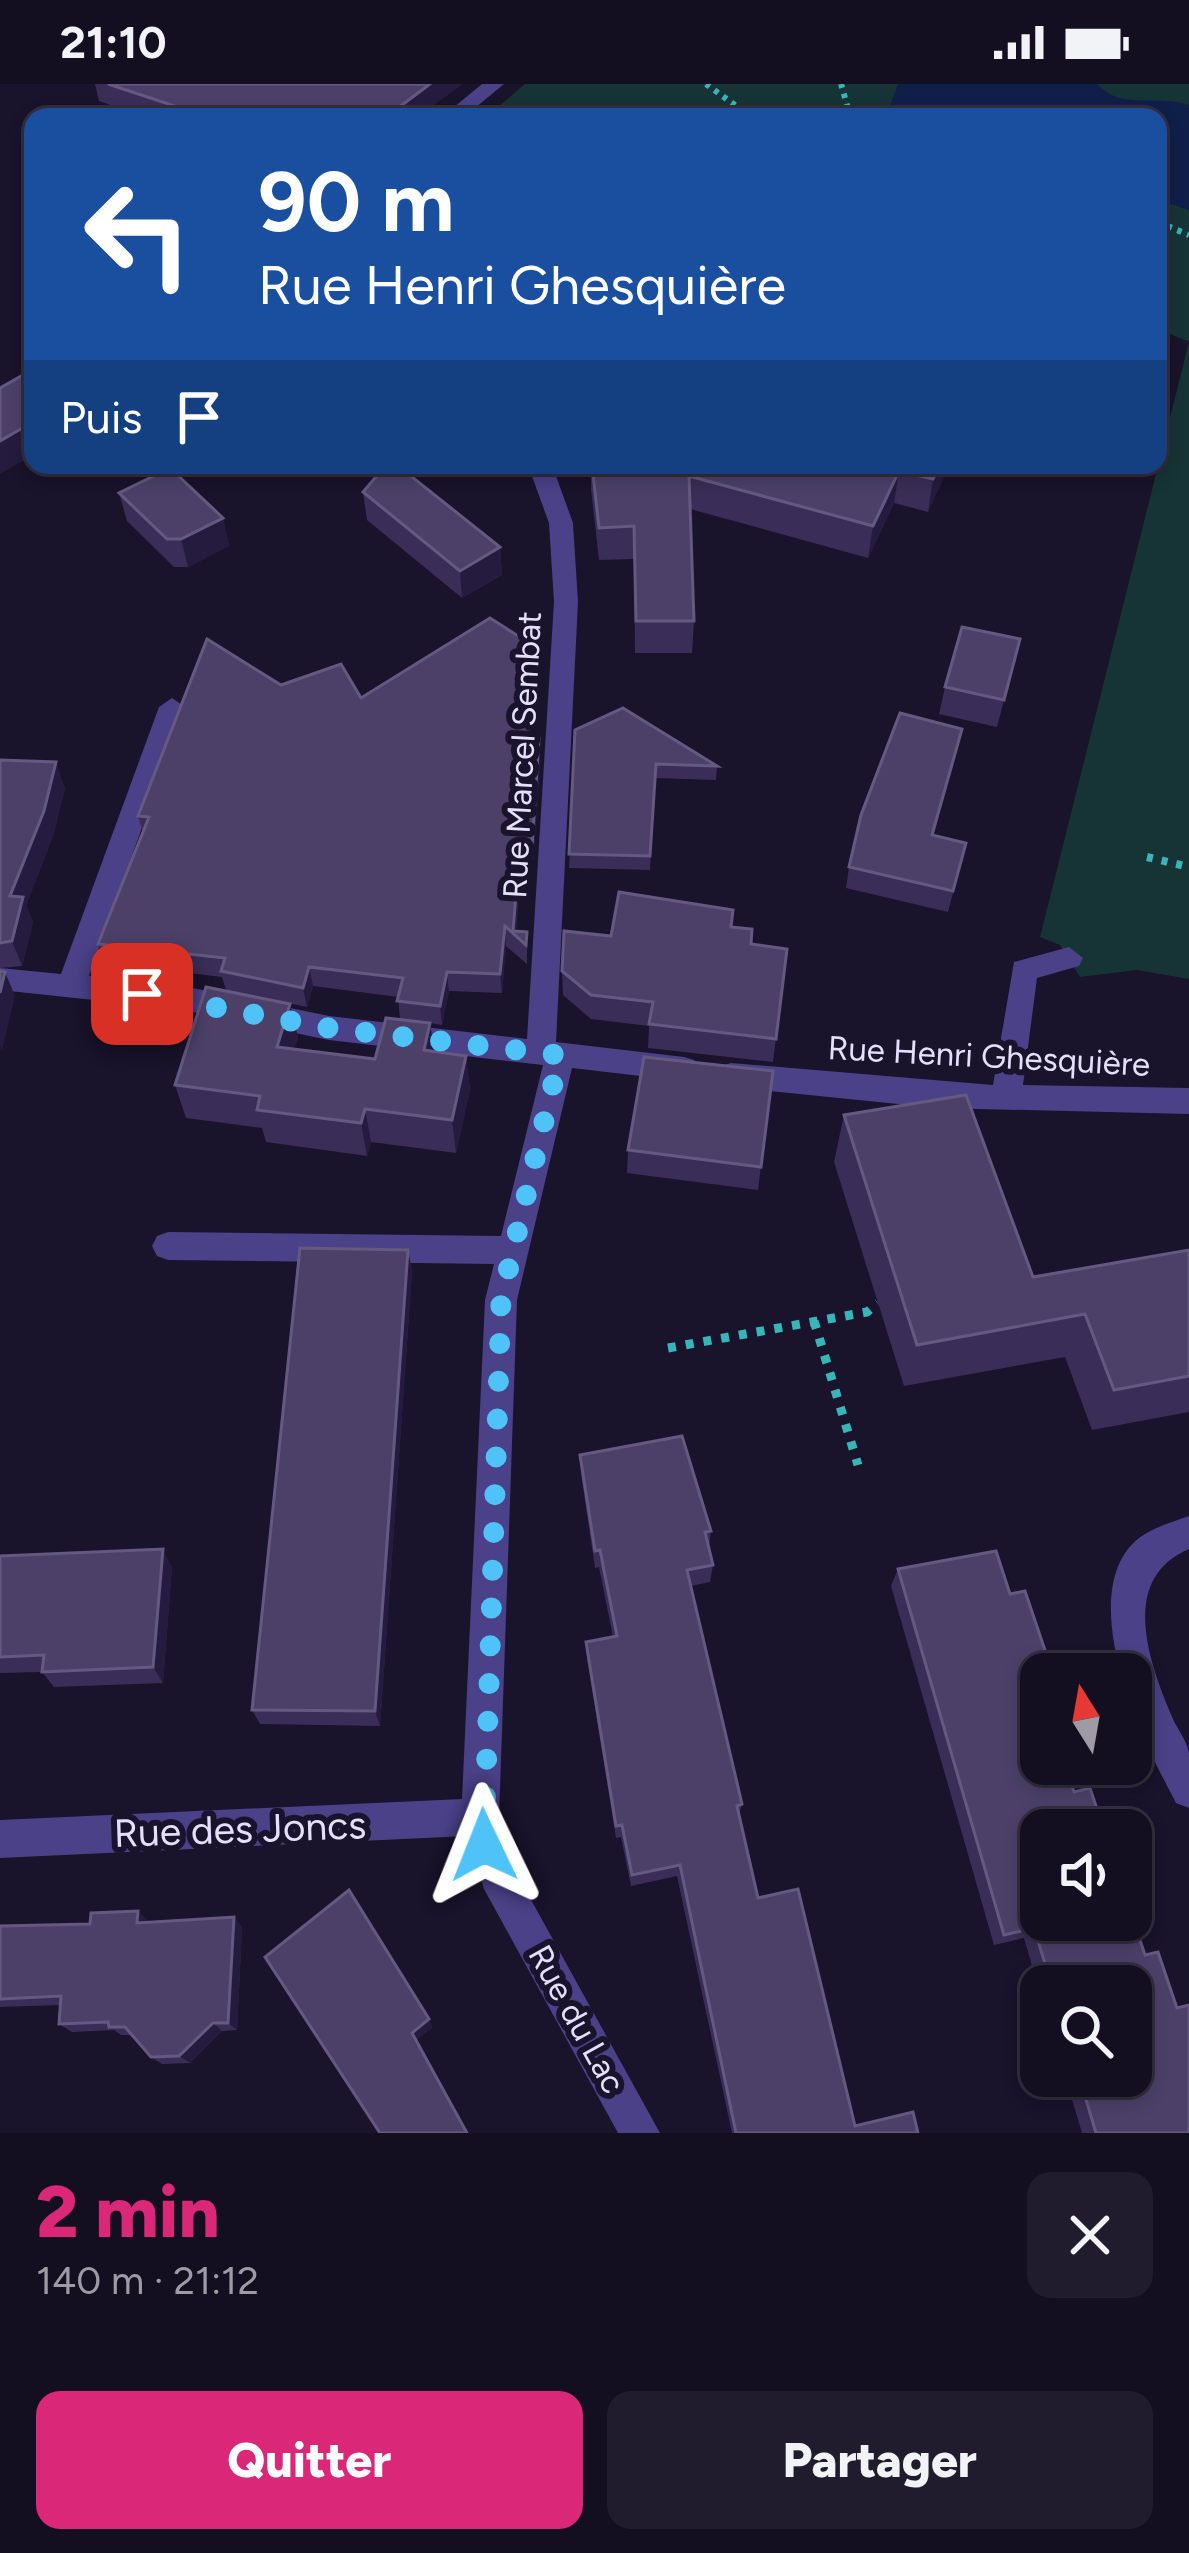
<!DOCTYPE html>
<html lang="fr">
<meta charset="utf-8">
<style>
body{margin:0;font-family:Figtree,sans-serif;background:#201c2d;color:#f1f3f6;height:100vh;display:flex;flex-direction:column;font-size:45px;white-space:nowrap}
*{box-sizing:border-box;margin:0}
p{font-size:39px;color:#9d9ca5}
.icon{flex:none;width:66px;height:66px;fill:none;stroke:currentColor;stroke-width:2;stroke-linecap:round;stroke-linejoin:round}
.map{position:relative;height:2049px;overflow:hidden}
.sheet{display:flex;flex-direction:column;background:#130e20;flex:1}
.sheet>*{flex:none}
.hud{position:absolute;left:24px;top:24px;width:1143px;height:366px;border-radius:24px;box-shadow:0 6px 18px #0003,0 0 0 3px #322e3e;background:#1a4fa0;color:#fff;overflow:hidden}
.needle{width:78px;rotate:349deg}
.controls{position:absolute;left:1020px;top:1569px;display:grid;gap:24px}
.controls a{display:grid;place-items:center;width:132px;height:132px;border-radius:24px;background:#130e20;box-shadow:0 6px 18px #0003,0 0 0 3px #322e3e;font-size:60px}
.pin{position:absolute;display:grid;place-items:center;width:102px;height:102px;color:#fff;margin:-51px;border-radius:24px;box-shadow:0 6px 18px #0006}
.me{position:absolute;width:132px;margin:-66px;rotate:358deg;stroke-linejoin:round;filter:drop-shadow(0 0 9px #0008)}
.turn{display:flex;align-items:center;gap:42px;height:252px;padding:0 36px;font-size:54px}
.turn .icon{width:156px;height:156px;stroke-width:2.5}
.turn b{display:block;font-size:84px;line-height:102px}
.then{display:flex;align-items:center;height:114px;padding:0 36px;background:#0003;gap:24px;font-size:45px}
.round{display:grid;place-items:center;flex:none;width:126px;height:126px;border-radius:24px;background:#201c2d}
.head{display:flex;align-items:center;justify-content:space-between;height:204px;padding:0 36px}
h1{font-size:72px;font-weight:800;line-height:90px;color:#db2777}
.primary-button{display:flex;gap:24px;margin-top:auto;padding:24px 36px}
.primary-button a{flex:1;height:138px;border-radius:24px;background:#db2777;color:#fff;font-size:48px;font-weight:800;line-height:138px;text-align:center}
.primary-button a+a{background:#201c2d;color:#f1f3f6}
.status{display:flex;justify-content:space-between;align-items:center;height:84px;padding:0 60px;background:#130e20;direction:ltr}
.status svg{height:33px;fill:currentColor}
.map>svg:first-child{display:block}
.green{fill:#163435}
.water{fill:#0f1f49}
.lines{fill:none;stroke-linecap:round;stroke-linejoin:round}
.path-far2{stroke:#38b5b8;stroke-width:6;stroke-dasharray:4.5 6;stroke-linecap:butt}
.path-far1{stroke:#38b5b8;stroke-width:8;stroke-dasharray:6 9;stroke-linecap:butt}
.path{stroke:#38b5b8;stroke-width:9;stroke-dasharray:8 10;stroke-linecap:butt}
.minor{fill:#4a4188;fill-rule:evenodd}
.wall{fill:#3a2d57}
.shaded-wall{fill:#251b3e}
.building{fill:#4c4069;stroke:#645980;stroke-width:3}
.route{stroke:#4fc3f7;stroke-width:21;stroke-dasharray:0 37.8}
.labels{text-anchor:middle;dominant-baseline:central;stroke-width:12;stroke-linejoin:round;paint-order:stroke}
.street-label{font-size:33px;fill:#e5dffd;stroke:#19132b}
.near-street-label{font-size:39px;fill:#e5dffd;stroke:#19132b}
</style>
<div class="status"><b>21:10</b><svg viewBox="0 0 49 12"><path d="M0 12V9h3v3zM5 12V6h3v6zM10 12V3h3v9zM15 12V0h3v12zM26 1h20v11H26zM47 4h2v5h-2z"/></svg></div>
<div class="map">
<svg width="1189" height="2049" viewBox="0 0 1189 2049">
<rect width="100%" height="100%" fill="#19132b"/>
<!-- green -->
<polygon class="green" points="525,0 1189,0 1189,895 1137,886 1080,893 1060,861 1040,853 1189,258 1158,245 1158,33 486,33"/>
<!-- water -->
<path class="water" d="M898,0H1097C1121,27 1159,10 1189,21V126L1158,116V33H898L889,24Z"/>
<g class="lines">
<!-- path-far2 -->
<g class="path-far2">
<polyline points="706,0 739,24 809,33"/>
<polyline points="822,33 849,28 841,0"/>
<polyline points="1158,138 1189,151"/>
</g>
<!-- path-far1 -->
<polyline class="path-far1" points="1147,773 1189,783"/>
<!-- path -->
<g class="path">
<polyline points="814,1237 858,1381"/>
<polyline points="668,1264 867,1228 878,1219"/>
</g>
<!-- minor -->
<g class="minor">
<polygon points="482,0 504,0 464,33 442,33"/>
<polygon points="528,381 552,381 573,439 578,518 556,958 684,973 694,976 699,985 694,994 684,997 572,984 517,1216 499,1733 514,1785 660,2049 618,2049 484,1805 467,1752 0,1774 0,1736 462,1715 485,1216 494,1180 168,1176 157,1172 152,1162 157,1152 168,1148 501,1152 543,981 329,956 178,925 0,906 0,884 61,890 159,623 172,614 185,623 89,892 178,901 329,932 527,955 554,518 549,439"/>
<polygon points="1069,863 1083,874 1079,882 1037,894 1023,1001 1189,1004 1189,1030 938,1024 731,1003 721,1000 716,991 721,982 731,979 993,1001 1014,878"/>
<path d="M1189,1432V1465C1118,1495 1149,1579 1173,1635C1178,1646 1187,1657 1189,1669C1189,1686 1189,1707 1189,1724L1176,1719C1155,1678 1131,1637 1131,1590H1121C1109,1547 1099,1478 1145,1450C1158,1442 1175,1437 1189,1432Z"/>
</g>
</g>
<!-- wall -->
<g class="wall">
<polygon points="95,0 462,0 417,33 146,33 99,17"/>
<polygon points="377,381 397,381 500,463 502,491 462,514 367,436 363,408 383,385"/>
<polygon points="591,381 949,381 928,428 894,419 868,474 690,425 694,537 692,569 635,569 634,475 599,476 591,405"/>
<polygon points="119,409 223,434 229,462 188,483 174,483 127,437"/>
<polygon points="1020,555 997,643 939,630 945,603"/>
<polygon points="538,585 531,659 539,655 540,676 533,783 521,782 516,847 527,848 527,880 506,862 502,909 449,907 442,941 430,939 434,968 466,972 470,1006 456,1069 371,1058 367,1072 266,1058 262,1044 186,1034 175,1001 290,920 298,954 294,965 375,975 400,935 398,913 313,902 307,923 226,906 222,893 105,879 98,860 143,749 138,732 281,601 361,614"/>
<polygon points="575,646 717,682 716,696 655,694 650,786 569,784"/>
<polygon points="957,666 933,752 966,759 948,828 846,804 849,783"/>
<polygon points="0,676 65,704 53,752 26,821 33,838 22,882 0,884"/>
<polygon points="732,843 751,860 787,865 773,978 648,964 649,942 591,935 563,911 562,887 611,852"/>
<polygon points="773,987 758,1106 627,1089 628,1066"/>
<polygon points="844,1031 1033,1193 1189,1166 1189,1328 1092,1346 1065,1273 904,1302 834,1078"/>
<polygon points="408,1166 412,1188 380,1642 260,1640 252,1626"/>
<polygon points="580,1371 711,1447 709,1463 713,1481 710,1498 691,1502 742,1720 739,1731 758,1814 855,2042 918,2049 732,2049 677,1792 631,1802 621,1753 616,1754 587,1574 586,1558 613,1553 599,1483 595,1484 581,1390"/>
<polygon points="996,1467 1010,1510 1025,1507 1053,1590 1041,1590 1041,1680 1065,1680 1074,1708 1090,1704 1104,1746 1041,1746 1041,1836 1131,1836 1131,1829 1145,1871 1158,1868 1177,1924 1189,1921 1189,2049 1082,2049 1065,1992 1131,1992 1131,1902 1041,1902 1041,1913 1024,1854 994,1861 891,1502 898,1485"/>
<polygon points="0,1472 172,1483 163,1599 54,1603 42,1588 0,1589"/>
<polygon points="138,1827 149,1839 234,1833 242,1844 237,1946 222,1947 190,1979 162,1980 151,1973 132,1951 121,1951 114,1946 72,1948 59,1940 60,1921 0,1923 0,1842 90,1840"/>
</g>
<!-- shaded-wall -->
<g class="shaded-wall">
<polygon points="430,0 462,0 417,33 386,33"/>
<polygon points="33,338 33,371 0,390 0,357"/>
<polygon points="940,381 949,381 928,428 933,395"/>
<polygon points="899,387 894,419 868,474 873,442"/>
<polygon points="223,434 229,462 188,483 181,455"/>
<polygon points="500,463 502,491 462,514 460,487"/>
<polygon points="537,564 538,585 529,681 528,660"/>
<polygon points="539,655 540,676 533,783 532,763"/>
<polygon points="56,678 65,704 53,752 26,821 33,838 22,882 12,857 10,812"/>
<polygon points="520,762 521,782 515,851 513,850"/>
<polygon points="505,842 506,862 502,909 500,890"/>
<polygon points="309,883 313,902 307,923 303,904"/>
<polygon points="5,888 15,912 2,967 0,962 0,909"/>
<polygon points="447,888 449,907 442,941 440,922"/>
<polygon points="290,920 298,954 285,997 277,963"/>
<polygon points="430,939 435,973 424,966"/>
<polygon points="466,972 470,1006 456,1069 452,1036"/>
<polygon points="365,1025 371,1058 367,1072 361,1039"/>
<polygon points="408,1166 412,1188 380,1642 375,1627"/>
<polygon points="163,1465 172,1483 163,1599 153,1583"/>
<polygon points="138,1827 149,1838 148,1850 137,1839"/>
<polygon points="234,1833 242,1844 237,1946 228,1939"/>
<polygon points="429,1935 433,1943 417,1956 412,1949"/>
<polygon points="213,1939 222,1947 190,1979 179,1972"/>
</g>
<!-- building -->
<g class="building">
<polygon points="108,0 430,0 386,33 187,33 193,28"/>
<polygon points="30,287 33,287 33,338 0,357 0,304"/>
<polygon points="386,381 397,381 500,463 460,487 363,408"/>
<polygon points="592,381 940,381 933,395 899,387 873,442 689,392 694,537 636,537 634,442 599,444"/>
<polygon points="170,384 223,434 181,455 167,455 119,409"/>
<polygon points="490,534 537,564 528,660 539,655 532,763 520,762 513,847 527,848 526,861 505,842 500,890 447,888 440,922 397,917 403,894 309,883 303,904 221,887 225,874 98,860 149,733 138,732 207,555 281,601 341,580 361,614"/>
<polygon points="962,543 1020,555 1004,616 945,603"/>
<polygon points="623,624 717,682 656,680 650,772 569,770 575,646"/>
<polygon points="900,629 962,645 932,751 966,759 953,807 849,783 861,731"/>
<polygon points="0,676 56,678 44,727 10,812 23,813 12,857 0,859"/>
<polygon points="619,808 733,826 731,843 752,845 751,860 787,865 776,955 649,940 653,918 591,911 562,887 564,847 611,852"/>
<polygon points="0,887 5,888 0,909"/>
<polygon points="206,903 290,920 277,963 375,975 386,934 430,939 424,966 466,972 452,1036 365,1025 361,1039 257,1026 260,1012 175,1001"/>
<polygon points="644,973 773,987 761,1083 628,1066"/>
<polygon points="966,1011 1033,1193 1189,1166 1189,1292 1114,1306 1085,1230 917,1261 844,1031"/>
<polygon points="300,1164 408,1166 375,1627 252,1626"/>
<polygon points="682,1352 711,1447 705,1448 713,1481 687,1486 742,1720 737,1722 758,1814 798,1805 855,2042 913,2028 918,2049 736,2049 680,1781 632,1791 622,1741 616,1742 586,1558 617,1552 600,1466 595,1467 580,1371"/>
<polygon points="163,1465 153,1583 42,1588 44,1571 0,1573 0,1472"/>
<polygon points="996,1467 1010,1510 1025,1507 1053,1590 1041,1590 1041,1680 1065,1680 1074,1708 1090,1704 1104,1746 1041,1746 1041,1836 1131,1836 1131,1829 1145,1871 1158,1868 1177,1924 1189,1921 1189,2049 1096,2049 1079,1992 1131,1992 1131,1902 1052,1902 1034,1844 1004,1851 898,1485"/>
<polygon points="349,1806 429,1935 412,1949 467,2049 380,2049 265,1873"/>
<polygon points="138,1827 137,1839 234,1833 228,1939 213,1939 179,1972 151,1973 125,1943 109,1943 108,1938 59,1940 61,1912 0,1915 0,1842 90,1840 91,1829"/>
</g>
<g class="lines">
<!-- route -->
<polyline class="route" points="142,910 329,944 560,971 501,1216 484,1761"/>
</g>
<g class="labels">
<!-- street labels -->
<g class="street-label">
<text transform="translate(522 671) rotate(-87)">Rue Marcel Sembat</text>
<text transform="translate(989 972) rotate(3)">Rue Henri Ghesquière</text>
<text transform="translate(577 1935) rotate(61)">Rue du Lac</text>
</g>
<!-- near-street labels -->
<g class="near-street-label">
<text transform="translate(240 1745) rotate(-2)">Rue des Joncs</text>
</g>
</g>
</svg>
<div class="controls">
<a><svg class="needle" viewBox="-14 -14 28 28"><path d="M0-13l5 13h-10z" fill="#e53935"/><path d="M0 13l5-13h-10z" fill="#9d9ca5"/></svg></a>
<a><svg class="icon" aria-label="sound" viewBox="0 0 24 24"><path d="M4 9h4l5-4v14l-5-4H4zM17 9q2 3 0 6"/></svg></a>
<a><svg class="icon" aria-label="search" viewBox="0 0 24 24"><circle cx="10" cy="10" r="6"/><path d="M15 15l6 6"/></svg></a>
</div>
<div class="pin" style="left:142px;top:910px;background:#d93025"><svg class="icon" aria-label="arrive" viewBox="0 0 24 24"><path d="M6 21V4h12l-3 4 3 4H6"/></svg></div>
<svg class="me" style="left:484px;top:1761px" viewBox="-20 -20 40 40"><path d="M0-17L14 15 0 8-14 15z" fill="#4fc3f7" stroke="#fff" stroke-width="4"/></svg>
<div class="hud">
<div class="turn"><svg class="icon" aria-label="left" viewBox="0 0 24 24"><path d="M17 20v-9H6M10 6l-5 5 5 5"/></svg><div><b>90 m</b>Rue Henri Ghesquière</div></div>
<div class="then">Puis<svg class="icon" aria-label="arrive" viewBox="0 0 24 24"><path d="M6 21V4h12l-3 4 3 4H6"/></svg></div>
</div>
</div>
<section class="sheet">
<div class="head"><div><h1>2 min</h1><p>140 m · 21:12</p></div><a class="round"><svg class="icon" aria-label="close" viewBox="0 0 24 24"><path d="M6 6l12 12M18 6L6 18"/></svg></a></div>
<div class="primary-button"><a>Quitter</a><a>Partager</a></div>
</section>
